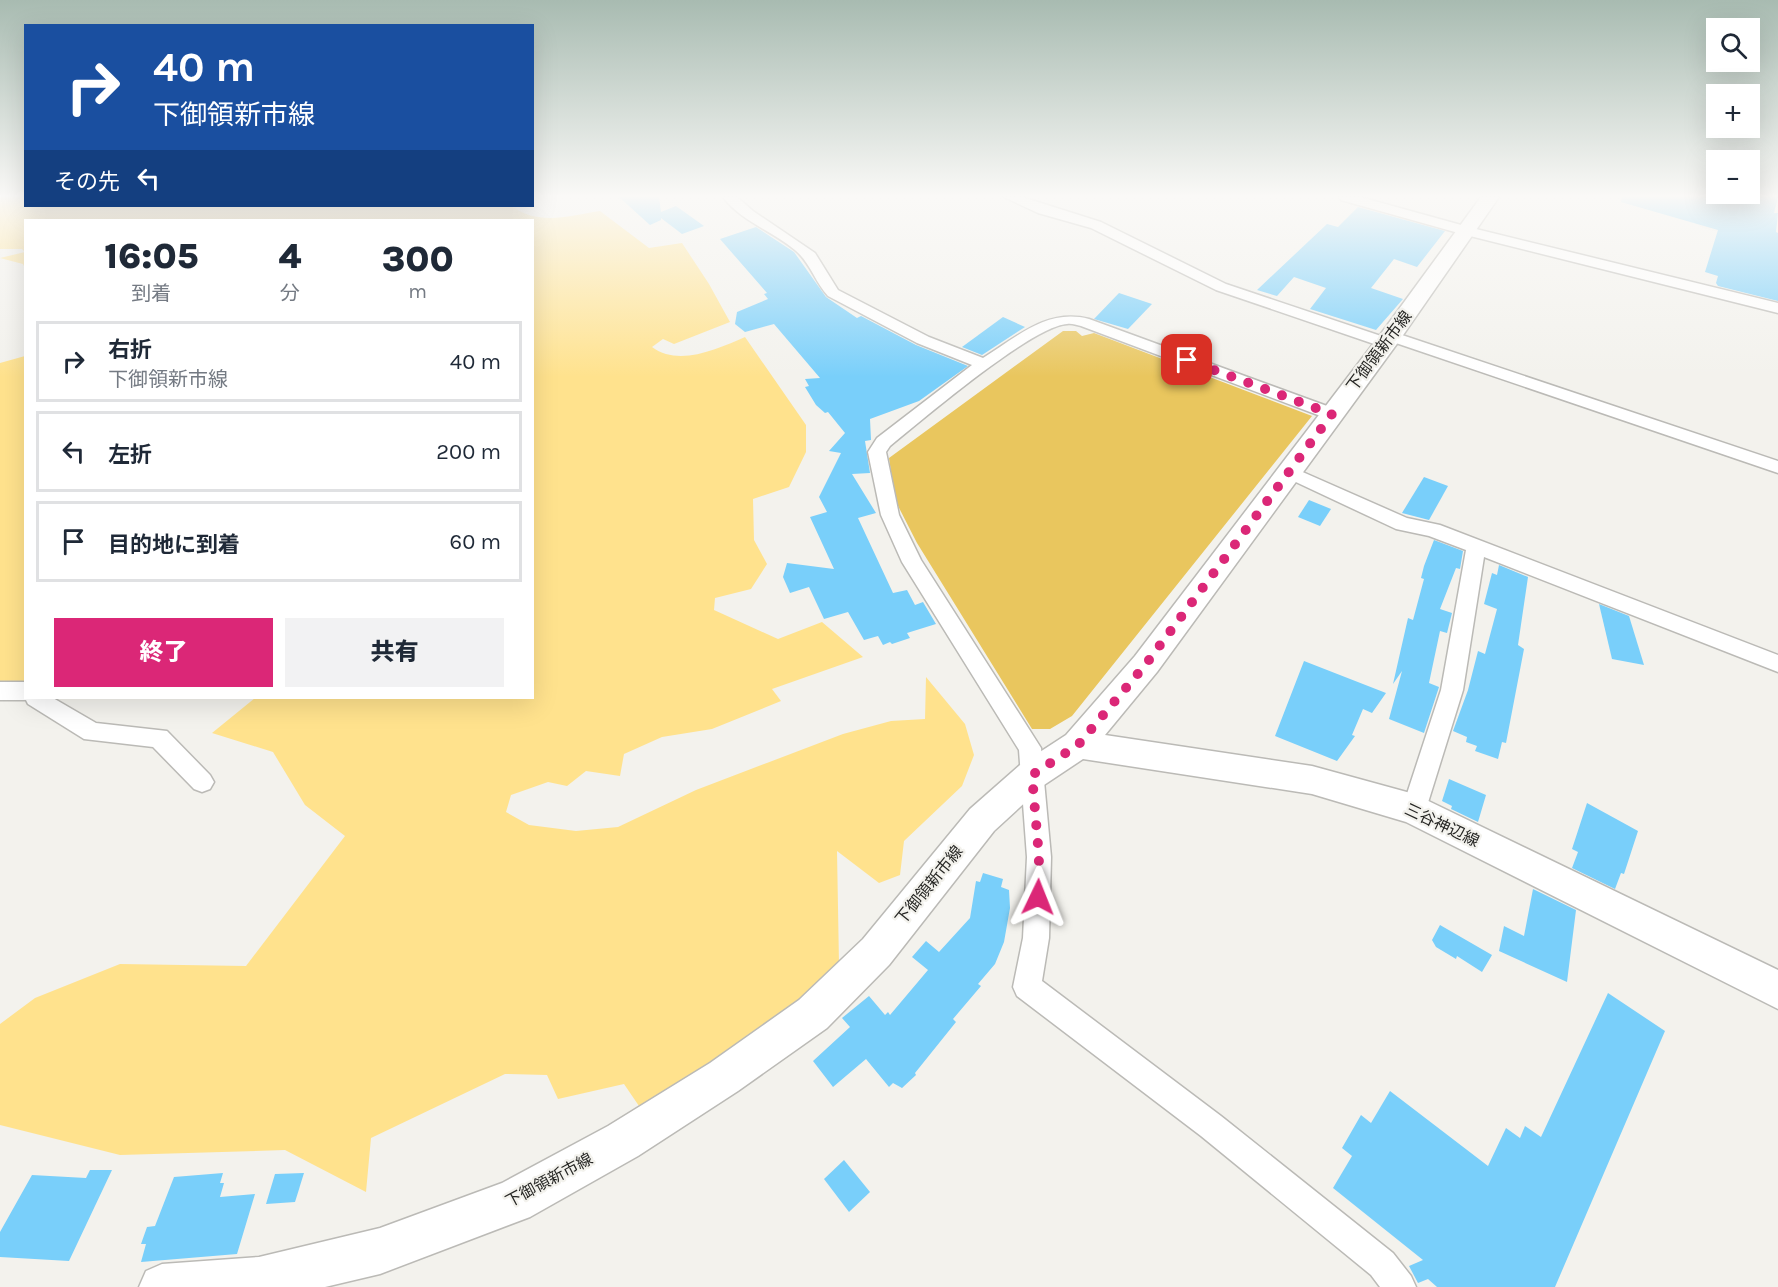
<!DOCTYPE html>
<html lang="ja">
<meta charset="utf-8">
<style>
body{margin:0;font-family:Karla,"Noto Sans JP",sans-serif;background:#f2f2f3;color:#1f2937;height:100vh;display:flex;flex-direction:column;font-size:22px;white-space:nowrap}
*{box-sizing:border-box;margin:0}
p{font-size:20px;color:#747a83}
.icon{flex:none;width:33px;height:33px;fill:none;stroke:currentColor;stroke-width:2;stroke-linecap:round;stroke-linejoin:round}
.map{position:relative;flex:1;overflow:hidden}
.details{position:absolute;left:24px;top:219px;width:510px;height:480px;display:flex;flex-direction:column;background:#fff;border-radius:0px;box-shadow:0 6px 24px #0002}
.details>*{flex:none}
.hud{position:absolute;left:24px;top:24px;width:510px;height:183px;border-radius:0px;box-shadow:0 6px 24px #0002;background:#1a4fa0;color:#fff;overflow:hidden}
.tools{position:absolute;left:1706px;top:18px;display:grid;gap:12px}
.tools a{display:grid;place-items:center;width:54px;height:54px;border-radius:0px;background:#fff;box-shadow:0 6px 24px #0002;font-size:30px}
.pin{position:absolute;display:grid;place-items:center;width:51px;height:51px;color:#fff;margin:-26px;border-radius:12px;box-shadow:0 3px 9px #0006}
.me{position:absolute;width:66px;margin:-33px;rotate:2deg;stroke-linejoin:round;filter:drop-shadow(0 0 4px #0008)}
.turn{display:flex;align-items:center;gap:21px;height:126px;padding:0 30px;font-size:27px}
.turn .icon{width:78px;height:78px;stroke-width:2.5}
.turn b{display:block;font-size:42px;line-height:51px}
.then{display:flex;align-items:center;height:57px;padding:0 30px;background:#0003;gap:12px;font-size:22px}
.eta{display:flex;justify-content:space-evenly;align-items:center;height:102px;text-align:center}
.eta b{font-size:36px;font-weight:800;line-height:42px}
.cta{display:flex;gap:12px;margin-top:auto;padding:12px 30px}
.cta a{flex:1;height:69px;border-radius:0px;background:#db2777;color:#fff;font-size:24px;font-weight:800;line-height:69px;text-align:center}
.cta a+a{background:#f2f2f3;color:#1f2937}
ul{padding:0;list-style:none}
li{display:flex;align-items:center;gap:18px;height:81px;margin:0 12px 9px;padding:0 18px;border:3px solid #e0e1e3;border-radius:0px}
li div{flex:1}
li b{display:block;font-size:22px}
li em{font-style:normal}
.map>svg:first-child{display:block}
.green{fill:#ffe28d}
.water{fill:#e9c65e}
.building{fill:#79cffa}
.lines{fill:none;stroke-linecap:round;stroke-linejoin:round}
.minor-casing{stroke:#bbbab6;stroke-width:3}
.secondary-casing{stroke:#bbbab6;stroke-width:3}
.minor{fill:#fff;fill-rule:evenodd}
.secondary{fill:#fff;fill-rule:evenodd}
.route{stroke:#db2777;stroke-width:10;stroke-dasharray:0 18}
.labels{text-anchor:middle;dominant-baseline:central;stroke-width:4.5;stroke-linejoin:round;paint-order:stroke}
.street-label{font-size:16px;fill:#262624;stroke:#f3f2ed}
</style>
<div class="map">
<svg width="1778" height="1287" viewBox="0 0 1778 1287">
<rect width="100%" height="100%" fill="#f3f2ed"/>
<!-- green -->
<g class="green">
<path d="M0,197H25L26,206H511C540,226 567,216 600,211L649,248L682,243L709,284L730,322L674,344L663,339L652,347C679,367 717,349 745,337L806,425V452L789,487L753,499L754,540L767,564L751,589L715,598L714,610L778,639L822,622L863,657L772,689L781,701L712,729L662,737L624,754L620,776L586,771L567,786L548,782L511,795L506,812L529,825L576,831L618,827L696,790L843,734L891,721L925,719L926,677L965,724L974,755L962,786L904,841L900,875L879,883L837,851L839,964L741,1054L639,1106L624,1084L558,1099L547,1075L505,1074L371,1138L366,1192L285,1150L120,1155L0,1125V1024L35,998L120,964L246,966L345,836L305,805L273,752L212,733L255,698H532V220H26L25,268L23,264L0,258L25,252L22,249H0Z"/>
<polygon points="25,356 26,680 14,689 0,684 0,363"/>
</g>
<!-- water -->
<polygon class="water" points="1063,331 1076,331 1082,336 1094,333 1312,416 1072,716 1050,729 1032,729 917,543 895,500 889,458"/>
<!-- building -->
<g class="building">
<polygon points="619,197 659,197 661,212 676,206 704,226 682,234 661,218 661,220 650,225"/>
<polygon points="1622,197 1778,197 1774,213 1778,213 1776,232 1778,233 1778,301 1718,286 1716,283 1718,276 1705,272 1718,230 1621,202"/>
<polygon points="1358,207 1445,231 1417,267 1394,259 1371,288 1403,299 1376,330 1310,309 1326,288 1294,277 1277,296 1257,290 1327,224 1338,227"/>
<polygon points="756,227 794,252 826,297 857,318 861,316 916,345 968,366 919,401 870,419 871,440 865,441 870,473 852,474 876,513 858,518 893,593 907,590 915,605 923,602 936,624 907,633 910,638 892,644 890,642 883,645 878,636 864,640 848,612 824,619 809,587 790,593 783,577 787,563 834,569 810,517 827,512 819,497 841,453 829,451 845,433 828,412 825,413 816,405 805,387 809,386 805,379 820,378 774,324 745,332 735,324 737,312 768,299 764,294 767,293 720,239"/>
<polygon points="1119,293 1152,304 1128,329 1094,319"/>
<polygon points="1003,317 1025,327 982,355 962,347"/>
<polygon points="1424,477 1448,486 1429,520 1402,513"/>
<polygon points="1309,500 1331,509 1320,526 1298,517"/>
<polygon points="1434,540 1463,551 1460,569 1456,568 1440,609 1452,613 1447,633 1440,631 1429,683 1439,687 1424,733 1389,719 1402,671 1393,684 1408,618 1413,620 1424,579 1421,578 1424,566"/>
<polygon points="1499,565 1528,577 1518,645 1524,649 1506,743 1502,742 1498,759 1475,751 1477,746 1466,742 1467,737 1453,731 1468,690 1478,651 1485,654 1497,609 1484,604 1492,573 1497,575"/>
<polygon points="1599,604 1629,616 1644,665 1612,659"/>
<polygon points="1304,661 1386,693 1372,713 1363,709 1352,735 1355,736 1337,761 1275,736"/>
<polygon points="1449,779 1486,795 1478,822 1451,809 1452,806 1442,801"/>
<polygon points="1587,803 1638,831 1624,874 1621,873 1615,889 1572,868 1578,852 1572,849"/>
<polygon points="983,873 1003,879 1001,887 1009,890 1010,908 1004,942 995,964 978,984 981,986 953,1019 956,1022 915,1073 916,1075 902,1088 893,1083 889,1087 866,1059 833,1087 813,1061 850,1027 842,1018 869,996 885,1015 888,1012 890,1015 928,970 912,957 926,941 939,952 970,918 976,881 980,882"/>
<polygon points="1533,889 1576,910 1567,982 1499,951 1504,926 1524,936"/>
<polygon points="1440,925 1492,955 1482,972 1457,956 1456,959 1436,947 1432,940"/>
<polygon points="1608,993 1665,1031 1555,1287 1437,1287 1428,1279 1418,1283 1409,1266 1423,1260 1333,1188 1352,1156 1342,1148 1361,1115 1371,1123 1390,1091 1488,1166 1506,1128 1520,1138 1525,1126 1541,1137"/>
<polygon points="844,1160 870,1192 849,1212 824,1179"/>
<polygon points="90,1170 112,1170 69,1261 0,1257 0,1232 32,1175 86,1178"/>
<polygon points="223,1173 220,1183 224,1183 220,1197 255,1194 237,1254 141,1262 146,1244 141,1244 147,1227 155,1226 174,1177"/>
<polygon points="304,1173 295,1202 266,1204 275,1174"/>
</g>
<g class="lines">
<defs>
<g id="minor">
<path d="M723,197H737L753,211L815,253L838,290L929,337L983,358C1017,337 1047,308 1089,319L1338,410L1340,414L1332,419L1326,418L1081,326C1076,325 1071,323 1067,324C1032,326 922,420 890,446L886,452L899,515L921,560L1041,748L1051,857L1049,938L1042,981L1221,1116L1393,1253L1411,1276L1416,1287H1380L1371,1275L1201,1136L1017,996L1013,987L1023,938L1027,857L1019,750L902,562L881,515L868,452L877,438L972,365L917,343L828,296C815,282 810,262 795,250C772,231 741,221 723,197Z"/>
<polygon points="1004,197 1022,197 1101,222 1226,284 1384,337 1386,333 1396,333 1778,461 1778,473 1393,342 1392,346 1380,346 1216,290 1091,228 1038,213"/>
<polygon points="1339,197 1360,197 1472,228 1778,303 1778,313 1462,234 1341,200"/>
<polygon points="1289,466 1407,518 1440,525 1778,655 1778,672 1484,557 1463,690 1426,809 1422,816 1414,819 1406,816 1402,809 1441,690 1466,550 1429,536 1396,529 1283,476 1280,472"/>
<polygon points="0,682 26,682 26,698 53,698 96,723 167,731 210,775 214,782 210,789 202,792 194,789 153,747 84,739 28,704 26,700 0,700"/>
</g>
<polygon id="secondary" points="1481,197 1499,197 1399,341 1157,672 1105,735 1312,766 1414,794 1778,970 1778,1009 1406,822 1312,794 1083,759 1044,785 994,831 889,965 827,1028 738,1091 638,1156 530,1217 380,1274 325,1287 139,1287 146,1271 162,1264 259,1257 380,1228 502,1183 608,1126 710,1063 799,1000 863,939 970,809 1020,765 1066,735 1135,656 1383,331"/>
</defs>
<!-- minor casing -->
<use href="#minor" class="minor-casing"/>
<!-- secondary casing -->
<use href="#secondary" class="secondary-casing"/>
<!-- minor -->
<use href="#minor" class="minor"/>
<!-- secondary -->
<use href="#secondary" class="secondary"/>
</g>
<!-- sky -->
<linearGradient id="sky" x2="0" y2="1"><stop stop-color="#a8bbb1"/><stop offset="0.52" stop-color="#faf9f7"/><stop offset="1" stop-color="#faf9f7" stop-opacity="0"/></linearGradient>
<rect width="1778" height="377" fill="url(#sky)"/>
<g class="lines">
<!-- route -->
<polyline class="route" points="1038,897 1039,857 1032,775 1078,745 1146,664 1332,414 1187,360"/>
</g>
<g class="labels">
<!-- street labels -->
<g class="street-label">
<text transform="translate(1379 351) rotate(-53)">下御領新市線</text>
<text transform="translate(1442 825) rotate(25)">三谷神辺線</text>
<text transform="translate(929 885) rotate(-51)">下御領新市線</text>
<text transform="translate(549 1180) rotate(-28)">下御領新市線</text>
</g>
</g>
</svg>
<div class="tools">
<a><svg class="icon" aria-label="search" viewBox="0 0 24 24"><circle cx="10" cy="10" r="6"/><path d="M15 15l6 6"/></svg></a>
<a>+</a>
<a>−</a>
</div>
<div class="pin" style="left:1187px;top:360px;background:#d93025"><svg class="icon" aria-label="arrive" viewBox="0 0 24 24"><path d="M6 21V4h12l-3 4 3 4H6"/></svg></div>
<svg class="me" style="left:1038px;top:897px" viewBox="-20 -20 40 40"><path d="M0-17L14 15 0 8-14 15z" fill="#db2777" stroke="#fff" stroke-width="4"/></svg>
<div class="hud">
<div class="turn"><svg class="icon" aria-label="right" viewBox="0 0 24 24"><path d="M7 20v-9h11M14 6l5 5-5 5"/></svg><div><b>40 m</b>下御領新市線</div></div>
<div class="then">その先<svg class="icon" aria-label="left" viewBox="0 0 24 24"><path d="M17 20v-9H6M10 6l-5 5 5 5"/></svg></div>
</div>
<section class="details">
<div class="eta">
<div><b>16:05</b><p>到着</p></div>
<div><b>4</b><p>分</p></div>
<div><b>300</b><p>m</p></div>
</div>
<ul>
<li><svg class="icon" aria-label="right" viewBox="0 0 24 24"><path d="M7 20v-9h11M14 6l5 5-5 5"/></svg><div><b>右折</b><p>下御領新市線</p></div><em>40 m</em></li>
<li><svg class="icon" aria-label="left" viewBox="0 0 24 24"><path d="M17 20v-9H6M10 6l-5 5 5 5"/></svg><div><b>左折</b></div><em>200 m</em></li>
<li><svg class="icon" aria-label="arrive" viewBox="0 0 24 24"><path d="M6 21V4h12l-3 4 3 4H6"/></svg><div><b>目的地に到着</b></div><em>60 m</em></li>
</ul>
<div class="cta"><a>終了</a><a>共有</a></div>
</section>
</div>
